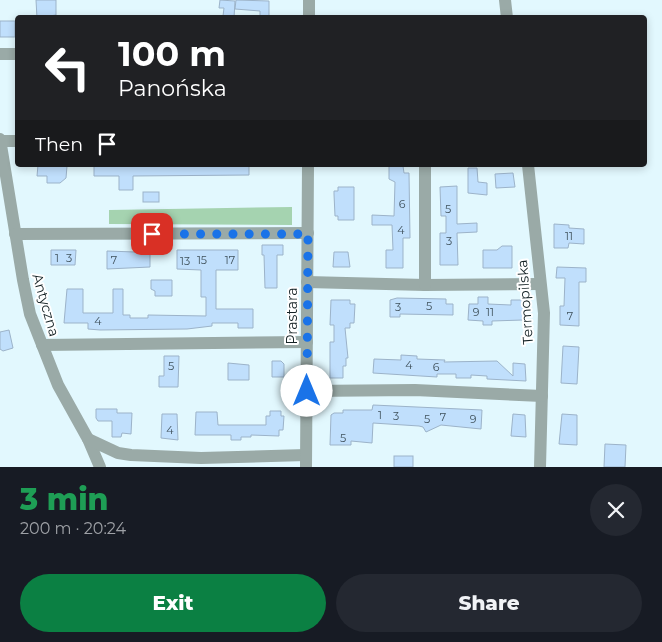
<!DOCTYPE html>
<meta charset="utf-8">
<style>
body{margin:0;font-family:Montserrat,sans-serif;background:#242831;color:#f1f3f6;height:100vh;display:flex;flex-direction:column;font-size:19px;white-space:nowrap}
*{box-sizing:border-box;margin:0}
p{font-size:16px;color:#9ea1a6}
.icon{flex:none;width:28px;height:28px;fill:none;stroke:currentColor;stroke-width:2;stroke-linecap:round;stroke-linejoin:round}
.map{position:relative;height:467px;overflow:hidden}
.drawer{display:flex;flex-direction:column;background:#171b24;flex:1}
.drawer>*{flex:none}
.guide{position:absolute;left:15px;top:15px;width:632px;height:152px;border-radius:5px;box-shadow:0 2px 8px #0003;background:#202124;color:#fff;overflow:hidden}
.pin{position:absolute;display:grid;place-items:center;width:42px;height:42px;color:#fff;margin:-21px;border-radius:10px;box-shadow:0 2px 8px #0006}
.me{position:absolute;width:55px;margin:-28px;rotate:0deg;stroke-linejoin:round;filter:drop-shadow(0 0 4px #0008)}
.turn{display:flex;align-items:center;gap:18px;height:105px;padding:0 20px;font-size:22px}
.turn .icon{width:65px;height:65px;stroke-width:2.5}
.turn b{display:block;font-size:35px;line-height:42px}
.then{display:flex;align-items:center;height:48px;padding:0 20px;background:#0003;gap:10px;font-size:19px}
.round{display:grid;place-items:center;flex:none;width:52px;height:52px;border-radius:26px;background:#242831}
.head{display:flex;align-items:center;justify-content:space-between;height:85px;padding:0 20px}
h1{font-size:30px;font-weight:800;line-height:38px;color:#1e9e55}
.cta{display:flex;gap:10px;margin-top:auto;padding:10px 20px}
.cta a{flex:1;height:58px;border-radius:30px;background:#0b8043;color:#fff;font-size:20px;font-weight:800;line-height:58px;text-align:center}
.cta a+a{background:#242831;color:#f1f3f6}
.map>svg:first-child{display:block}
.green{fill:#a5d3b0}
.building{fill:#c0dffc;stroke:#9cb3c9}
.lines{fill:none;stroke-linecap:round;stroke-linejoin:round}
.street{stroke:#9aaaa7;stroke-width:12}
.route{stroke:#1a73e8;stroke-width:9;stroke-dasharray:0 16.2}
.labels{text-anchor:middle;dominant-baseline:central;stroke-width:4;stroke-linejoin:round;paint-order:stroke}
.number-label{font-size:11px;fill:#3f515b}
.street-label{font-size:14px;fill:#142225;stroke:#fff}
</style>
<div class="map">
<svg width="662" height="467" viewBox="0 0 662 467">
<rect width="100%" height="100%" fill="#e2f8fe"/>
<!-- green -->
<polygon class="green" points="292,207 292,225 109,224 109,210"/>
<!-- building -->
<g class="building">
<polygon points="36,0 56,0 56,15 37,18"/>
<polygon points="220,0 235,1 234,18 223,16 224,8 219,8"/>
<polygon points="236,0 269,1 269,18 260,18 260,11 235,9"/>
<rect x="0" y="21" width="15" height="16"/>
<polygon points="38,165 67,166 66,178 60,183 47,183 47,176 37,176"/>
<polygon points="94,165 249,165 249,175 133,176 133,190 119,190 119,176 94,176"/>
<polygon points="389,166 403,166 404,173 409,173 410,238 403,238 403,268 386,268 386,250 393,250 392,225 372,225 372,215 394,216 395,182 389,179"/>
<polygon points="468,168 477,168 478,182 487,183 487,195 468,193"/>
<polygon points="513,173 515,187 496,188 495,174"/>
<polygon points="457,186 457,224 477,223 477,232 457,233 458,265 440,265 440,233 446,233 446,216 441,216 440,187"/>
<polygon points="338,187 354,187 354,220 338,220 338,216 335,216 334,194 334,191 338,191"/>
<rect x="143" y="192" width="16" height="10"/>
<polygon points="554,224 569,225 569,228 584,229 584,244 569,243 568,248 554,248"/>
<polygon points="262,245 283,245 283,255 277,255 277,288 265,288 264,255 262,255"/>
<polygon points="502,246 512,246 512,268 483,268 483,250 497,250"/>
<polygon points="51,250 76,250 75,265 51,265"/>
<polygon points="135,250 150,250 150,267 107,269 107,251 135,252"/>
<polygon points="177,250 238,250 238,270 216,270 216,309 253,309 253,328 238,328 238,323 212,323 212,326 187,329 100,330 88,329 88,323 64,323 67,289 83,289 83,313 113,313 113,289 123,289 123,315 130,315 130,318 148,318 148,315 206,316 206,297 201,297 201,270 177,269"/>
<polygon points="334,252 348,252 350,267 333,267"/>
<polygon points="557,267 586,268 586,282 579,282 579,326 560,325 560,306 564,306 565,278 556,278"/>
<polygon points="151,280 172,280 172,296 155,296 155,291 151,289"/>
<polygon points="478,297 488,297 488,304 511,305 511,300 523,300 525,317 523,320 492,321 492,325 483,325 483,321 468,320 469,304 478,304"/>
<polygon points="397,298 446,299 446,304 453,304 453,315 400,314 400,317 390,317 390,300"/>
<polygon points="331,300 350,300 350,304 355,304 354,323 350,323 350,328 345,328 348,358 346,358 346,366 343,366 343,378 330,378 330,342 334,342 334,325 330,325"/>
<polygon points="9,330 13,348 3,351 0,349 0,332"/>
<polygon points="563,346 579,347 577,384 561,383"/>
<polygon points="401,355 417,356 417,359 445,360 444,362 497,361 513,376 513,363 525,364 526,381 487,379 487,376 471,375 471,378 456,378 456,374 437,374 437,377 373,373 374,359 401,360"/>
<polygon points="164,356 179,356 178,387 159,387 159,376 164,376"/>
<polygon points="272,361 281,361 284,364 284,377 272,377"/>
<polygon points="228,363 249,365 249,380 228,380"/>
<polygon points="373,405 482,410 481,429 441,425 426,432 423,427 419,426 373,423 372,443 351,441 351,445 330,445 331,415 334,413 343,413 343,410 372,410"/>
<polygon points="96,409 117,409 117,413 132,413 131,434 122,433 121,437 112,437 112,421 98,421 96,418"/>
<polygon points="270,411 281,411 281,416 284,416 283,430 279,430 279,436 251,435 251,437 241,437 241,440 231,440 231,435 195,435 196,412 217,412 218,425 266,425 266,416 270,416"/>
<polygon points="162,414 177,414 178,440 161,438"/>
<polygon points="513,414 525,415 526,437 511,436"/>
<polygon points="562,414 577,415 577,445 559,444"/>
<polygon points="605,444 626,445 625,467 604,467"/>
<rect x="394" y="456" width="19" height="11"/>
</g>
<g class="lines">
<!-- street -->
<g class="street">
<polyline points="505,0 507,18"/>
<polyline points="309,18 309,0"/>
<polyline points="0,54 18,54"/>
<polyline points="0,139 23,280 30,314 58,385 88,439 100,467"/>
<polyline points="0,141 18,141"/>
<polyline points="528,165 544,313 540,467"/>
<polyline points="15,234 308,233"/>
<polyline points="307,282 425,285 540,284"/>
<polyline points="425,285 425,165"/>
<polyline points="42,345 307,342"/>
<polyline points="307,391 415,390 542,396"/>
<polyline points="88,439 118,453 131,455 201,458 306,455"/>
<polyline points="306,467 308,165"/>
</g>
</g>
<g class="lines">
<!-- route -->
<polyline class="route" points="152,234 308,234 307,391"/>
</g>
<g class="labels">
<!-- number labels -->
<g class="number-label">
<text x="402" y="204">6</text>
<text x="448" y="209">5</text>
<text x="401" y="230">4</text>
<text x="569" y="236">11</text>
<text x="449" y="241">3</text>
<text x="57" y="258">1</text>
<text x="69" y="258">3</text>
<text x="114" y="260">7</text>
<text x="202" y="260">15</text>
<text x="230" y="260">17</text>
<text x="185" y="261">13</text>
<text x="429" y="306">5</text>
<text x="398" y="307">3</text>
<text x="476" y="312">9</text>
<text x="490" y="312">11</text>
<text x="570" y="316">7</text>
<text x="98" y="321">4</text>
<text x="409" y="365">4</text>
<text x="171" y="366">5</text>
<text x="436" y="367">6</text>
<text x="380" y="415">1</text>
<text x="396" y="416">3</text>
<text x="443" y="417">7</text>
<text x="427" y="419">5</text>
<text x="473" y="419">9</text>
<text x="170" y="430">4</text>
<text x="343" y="438">5</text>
</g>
<!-- street labels -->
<g class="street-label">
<text transform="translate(525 302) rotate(-94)">Termopilska</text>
<text transform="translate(46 305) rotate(74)">Antyczna</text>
<text transform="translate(292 316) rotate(-90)">Prastara</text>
</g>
</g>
</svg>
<div class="pin" style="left:152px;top:234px;background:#d93025"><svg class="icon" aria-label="arrive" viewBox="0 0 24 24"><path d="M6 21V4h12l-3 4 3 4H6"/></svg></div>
<svg class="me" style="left:307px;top:391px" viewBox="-20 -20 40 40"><circle r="19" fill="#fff"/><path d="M0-13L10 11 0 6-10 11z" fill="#1a73e8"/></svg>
<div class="guide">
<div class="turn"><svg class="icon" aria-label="left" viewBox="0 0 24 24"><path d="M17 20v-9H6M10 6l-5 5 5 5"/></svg><div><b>100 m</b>Panońska</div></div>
<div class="then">Then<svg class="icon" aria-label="arrive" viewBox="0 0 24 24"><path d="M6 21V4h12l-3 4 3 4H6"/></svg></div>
</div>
</div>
<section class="drawer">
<div class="head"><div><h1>3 min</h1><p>200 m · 20:24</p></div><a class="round"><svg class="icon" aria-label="close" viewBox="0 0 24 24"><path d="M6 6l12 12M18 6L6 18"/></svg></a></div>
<div class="cta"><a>Exit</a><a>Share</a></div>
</section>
